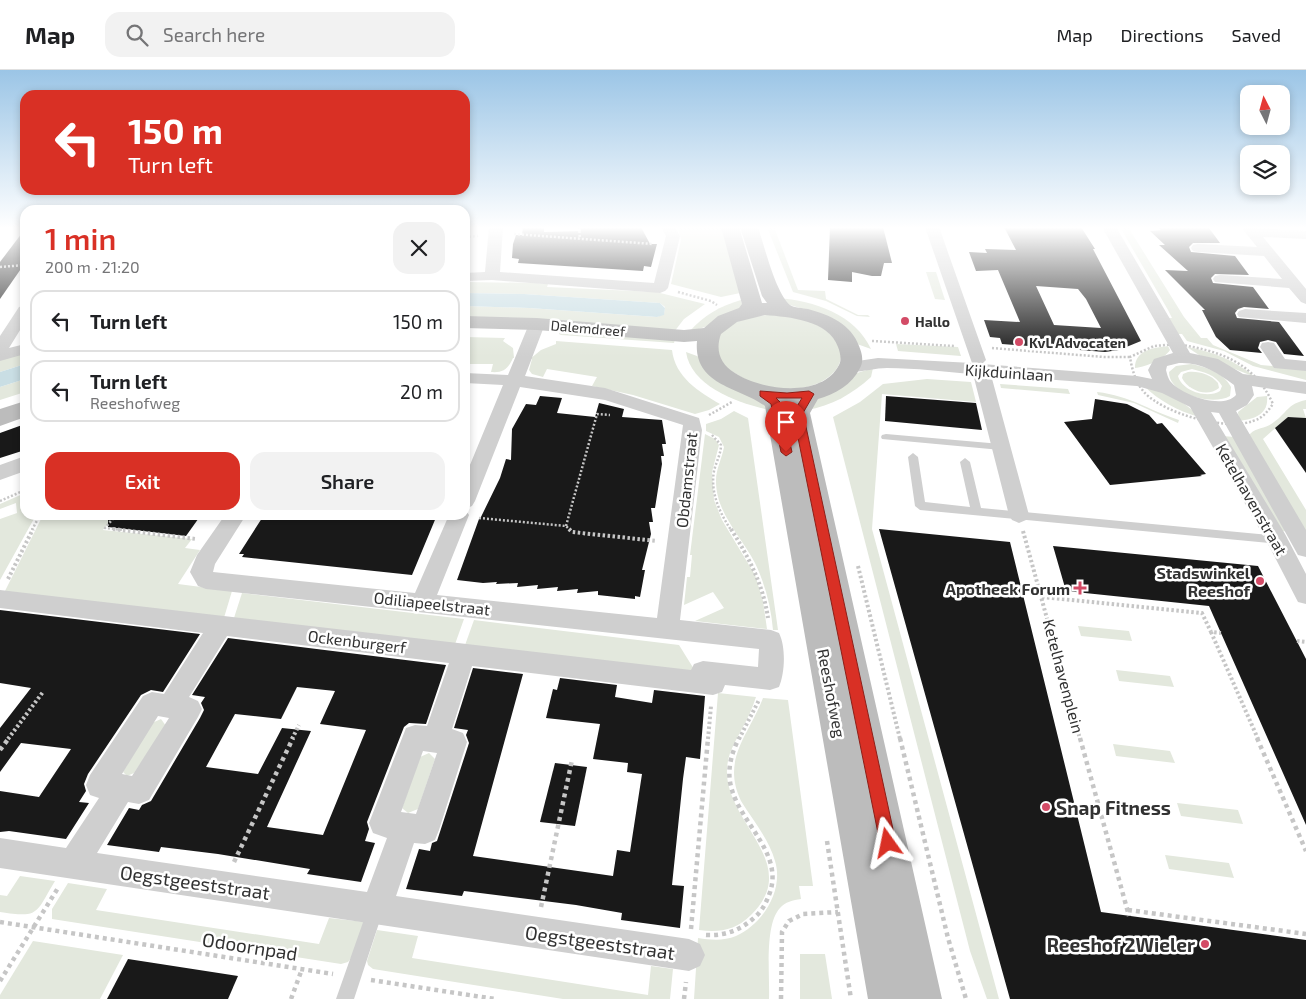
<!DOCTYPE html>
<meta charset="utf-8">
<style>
body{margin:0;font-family:"Exo 2",sans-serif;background:#f2f2f2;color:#202124;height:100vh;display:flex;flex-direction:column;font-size:19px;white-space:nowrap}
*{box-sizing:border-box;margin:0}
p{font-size:16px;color:#757577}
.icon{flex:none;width:28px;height:28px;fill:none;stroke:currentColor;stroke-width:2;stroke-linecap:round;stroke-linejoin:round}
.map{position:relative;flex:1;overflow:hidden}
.details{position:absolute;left:20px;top:135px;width:450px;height:315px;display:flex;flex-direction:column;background:#fff;border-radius:15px;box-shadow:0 2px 8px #0003}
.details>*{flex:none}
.hud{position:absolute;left:20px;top:20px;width:450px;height:105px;border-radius:15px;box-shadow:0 2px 8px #0003;background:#d93025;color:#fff;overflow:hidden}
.needle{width:32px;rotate:354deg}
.fabs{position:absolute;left:1240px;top:15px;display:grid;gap:10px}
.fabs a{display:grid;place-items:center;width:50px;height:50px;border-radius:10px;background:#fff;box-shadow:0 2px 8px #0003;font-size:25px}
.pin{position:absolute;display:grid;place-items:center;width:42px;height:42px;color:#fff;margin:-51px -21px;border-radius:50% 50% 50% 0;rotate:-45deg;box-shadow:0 0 5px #0007}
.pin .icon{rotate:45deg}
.me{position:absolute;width:55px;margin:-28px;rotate:348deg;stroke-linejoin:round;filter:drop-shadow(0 0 4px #0008)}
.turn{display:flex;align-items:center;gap:18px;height:105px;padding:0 25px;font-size:22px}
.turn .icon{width:65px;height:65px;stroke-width:2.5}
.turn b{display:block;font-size:35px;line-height:42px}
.round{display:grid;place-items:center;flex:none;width:52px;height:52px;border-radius:15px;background:#f2f2f2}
.overview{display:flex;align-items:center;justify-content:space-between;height:85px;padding:0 25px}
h1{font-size:30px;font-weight:600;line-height:38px;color:#d93025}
.action{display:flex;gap:10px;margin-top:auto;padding:10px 25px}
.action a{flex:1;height:58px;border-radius:15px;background:#d93025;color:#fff;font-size:20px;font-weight:600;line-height:58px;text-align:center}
.action a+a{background:#f2f2f2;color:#202124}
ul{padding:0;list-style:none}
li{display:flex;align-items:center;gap:15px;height:62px;margin:0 10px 8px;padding:0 15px;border:2px solid #e0e0e0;border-radius:15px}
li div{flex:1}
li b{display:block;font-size:19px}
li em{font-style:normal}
header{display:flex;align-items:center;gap:30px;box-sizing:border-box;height:70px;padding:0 25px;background:#fff;border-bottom:1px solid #e0e0e0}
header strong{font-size:24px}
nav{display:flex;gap:28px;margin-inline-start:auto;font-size:18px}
.search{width:350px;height:45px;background:#f2f2f2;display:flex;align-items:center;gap:12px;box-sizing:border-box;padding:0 18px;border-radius:15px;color:#757577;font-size:19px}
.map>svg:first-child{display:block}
.green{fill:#e3e8dd;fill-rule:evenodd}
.water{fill:#c9dee4}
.building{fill:#191919;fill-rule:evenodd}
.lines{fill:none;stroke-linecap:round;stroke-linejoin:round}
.path-far2{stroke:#c6c6c6;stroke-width:2.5;stroke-dasharray:2 2;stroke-linecap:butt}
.path-far1{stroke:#c6c6c6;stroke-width:4;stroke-dasharray:2.5 2.5;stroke-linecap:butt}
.path{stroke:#c6c6c6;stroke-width:4.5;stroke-dasharray:4 4;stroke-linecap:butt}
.lane{fill:#cfcfcf;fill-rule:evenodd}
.street{fill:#cfcfcf;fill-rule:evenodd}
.secondary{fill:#bcbcbc;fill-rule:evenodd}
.route{fill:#d93025;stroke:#8d1f18}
.poi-dot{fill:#d34b66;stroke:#fff;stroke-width:2}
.labels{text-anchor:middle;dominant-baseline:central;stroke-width:5;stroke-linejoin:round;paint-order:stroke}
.far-poi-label{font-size:14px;font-weight:bold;fill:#323232;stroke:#fff;text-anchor:start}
.far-street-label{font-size:14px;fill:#323232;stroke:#fff}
.street-label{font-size:16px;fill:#323232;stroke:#fff}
.poi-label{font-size:16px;font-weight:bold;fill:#323232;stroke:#fff;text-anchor:end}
.near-poi-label{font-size:19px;font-weight:bold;fill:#323232;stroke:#fff;text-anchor:start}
.near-street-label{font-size:19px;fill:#323232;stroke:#fff}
</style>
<header>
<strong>Map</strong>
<div class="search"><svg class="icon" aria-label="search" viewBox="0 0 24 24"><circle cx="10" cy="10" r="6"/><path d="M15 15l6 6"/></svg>Search here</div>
<nav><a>Map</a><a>Directions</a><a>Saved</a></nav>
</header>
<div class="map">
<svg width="1306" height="929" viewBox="0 0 1306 929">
<rect width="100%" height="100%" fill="#fff"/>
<!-- green -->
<g class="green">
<polygon points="678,157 726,157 745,222 721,227 671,214 681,170"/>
<polygon points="767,157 774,157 798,220 825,221 826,229 858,245 868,245 870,247 857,246 826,231 793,222"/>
<polygon points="1120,157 1128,157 1184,247 1201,268 1207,268 1213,275 1261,295 1306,299 1306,310 1253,296 1224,281 1187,271 1182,264 1177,264 1167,248 1172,248 1168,240"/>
<polygon points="926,202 936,202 945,230 935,229"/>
<polygon points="465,212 536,213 548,214 547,217 656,222 705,234 684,249 674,262 465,249 465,236 529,238 657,247 664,244 665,237 660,233 524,224 465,223"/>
<path d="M778,228C814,231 855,244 871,279L857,274L800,238L790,235Z"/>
<path d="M741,230L743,237L705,257L689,262C704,245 720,236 741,230Z"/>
<path d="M777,244C787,246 798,247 807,250C821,255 833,264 839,276C843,285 841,293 835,301C817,322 781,322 756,314C748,312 740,306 733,302C726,299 721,292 718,285C706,252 757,245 777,244Z"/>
<polygon points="560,261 675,269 674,273 561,265 559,264"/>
<path d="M465,267L505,268L503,271L513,278L514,288H513C508,299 503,303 491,302L493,294H465Z"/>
<path d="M556,271L672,280C675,307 699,322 720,334L709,340L695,344L633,325L592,316L597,307L547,299L543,307L532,304L529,300L532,289H530L541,280L556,274Z"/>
<polygon points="896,274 958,277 961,286 898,281"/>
<path d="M1168,276L1170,280C1164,289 1146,297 1135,298C1135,280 1153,278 1168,276Z"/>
<path d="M1187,277C1212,281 1236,291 1255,307L1199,285Z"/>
<polygon points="25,282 25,294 0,302 0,290"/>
<path d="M686,282L697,286L756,326L770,340C740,334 691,317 686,282Z"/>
<path d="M1191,294C1206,297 1223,302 1231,317L1230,326C1213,336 1169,325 1169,302L1176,296ZM1192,299C1204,302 1216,305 1222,316L1220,321C1207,329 1182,321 1178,306L1181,302Z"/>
<path d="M873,298L871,307C852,324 832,336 806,340L810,333L857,303Z"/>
<path d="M1188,302C1199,301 1210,304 1218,313L1219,318C1207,328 1188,320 1182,308L1183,304Z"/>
<polygon points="25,309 25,322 0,330 0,317"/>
<polygon points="927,309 971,312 976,332 882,324 872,459 999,929 987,929 970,881 833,347 860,332 883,314"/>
<polygon points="1000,314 1068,319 1070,324 1001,318"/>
<path d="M1143,315C1162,319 1186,332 1199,347C1178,341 1159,331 1143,315Z"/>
<path d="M1097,322C1131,326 1148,340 1179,350L1178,353L1134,333L1098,325Z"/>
<path d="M1267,326C1269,344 1255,349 1239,351L1238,342L1257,327Z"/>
<path d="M1306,330V339H1303L1306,348L1288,347L1263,369L1306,440V469L1246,364H1250C1257,357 1266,359 1274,352C1287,343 1287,334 1306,330Z"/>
<path d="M734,341L748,348L778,560H773C771,536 765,514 755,493C741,466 716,443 716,411C716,398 722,389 724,377L719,367L706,361V354L721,349Z"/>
<polygon points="705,364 715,369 719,375 712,402 714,430 722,450 755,505 763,531 767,559 695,551 724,538 713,522 684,535 687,507 690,507 692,485 690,485"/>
<polygon points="1222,366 1235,367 1286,461 1279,462"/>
<polygon points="25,423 25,445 36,445 0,510 0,449 17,443 16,433 0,439 0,434"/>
<polygon points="43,445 115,445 103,460 192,469 185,478 200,480 178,514 232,521 223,551 4,523"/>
<polygon points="242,523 464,549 454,577 233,551"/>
<polygon points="474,550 679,575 697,604 464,578"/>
<polygon points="1078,556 1129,561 1132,571 1081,566"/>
<polygon points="1116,600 1170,606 1174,617 1119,611"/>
<path d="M718,623L756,627C753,636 749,646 744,655C736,671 726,684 727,704C729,755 802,795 751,845C736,860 719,863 699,860Z"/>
<path d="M763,628L788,630L813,816H799L801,829C793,830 785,832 780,838C764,855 770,906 769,929H694L698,868C711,870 724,871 736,866C763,854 784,820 775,791C769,769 752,749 741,731C721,689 749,665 763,628Z"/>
<polygon points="161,649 166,656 134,703 127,706 123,702 152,653"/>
<polygon points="1113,674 1170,681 1175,693 1116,686"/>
<polygon points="429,683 435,689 418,739 408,743 402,738 420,687"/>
<polygon points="1177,733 1238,740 1243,754 1181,746"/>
<polygon points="1165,785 1229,793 1234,808 1169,799"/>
<path d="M20,806L55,811C35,844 40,848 0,842V825L7,826Z"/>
<polygon points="68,813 107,819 96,840 319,874 329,848 365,852 351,888 348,892 341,894 52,849 52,839"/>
<polygon points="377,860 418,866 412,888 648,925 651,896 673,899 670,929 563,929 373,899 368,895 367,891"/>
<polygon points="33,871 123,885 100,929 0,929 0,925"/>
<polygon points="800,884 825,884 832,929 800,929"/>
</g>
<!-- water -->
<g class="water">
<polygon points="465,223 524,224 660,233 665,238 664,245 657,247 529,238 465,236"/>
<polygon points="25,294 25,309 0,317 0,302"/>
</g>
<!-- building -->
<g class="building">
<polygon points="523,157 544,157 544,162 581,161 580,157 641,157 650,174 657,174 651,197 644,196 643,201 518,193 519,189 512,188 513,174 516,165 522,165"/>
<polygon points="830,157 883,157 892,193 884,193 881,206 872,206 852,202 852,212 828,210"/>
<path d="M1004,157H1081L1095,179H1093L1141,271L1119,280L1105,282L1002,274L1000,268L990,267L984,250L1020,252L998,200L976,201L969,182L987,183L985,179L1016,180ZM1036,216L1078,219L1086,229L1101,258L1054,255Z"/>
<polygon points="1158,157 1209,158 1220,173 1193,173 1189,177 1191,182 1235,186 1249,205 1215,204 1211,208 1213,213 1253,217 1269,239 1244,237 1238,239 1235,243 1237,248 1279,252 1304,286 1284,284 1276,272 1268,270 1260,272 1258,278 1262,283 1230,280 1216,267 1202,240 1205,240 1165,200 1188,201 1159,175 1165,175 1150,161 1161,160"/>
<polygon points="25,159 25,193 0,229 0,192"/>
<polygon points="540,326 562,328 557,343 595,347 599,333 624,339 622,347 662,350 666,374 662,374 664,386 661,386 662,394 655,438 651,438 653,452 649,452 651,464 642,500 645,500 640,527 635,526 635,529 598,525 598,521 577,523 578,519 557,521 558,517 537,519 538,515 517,517 518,513 496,514 497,512 483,513 457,510 479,449 480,449 500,408 506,389 511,390 512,359 526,334 536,335"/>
<polygon points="886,326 976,333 982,360 885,351"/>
<polygon points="1095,329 1127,334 1149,345 1157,354 1162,353 1206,404 1200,405 1202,406 1110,415 1064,352 1092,349"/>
<polygon points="1288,347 1306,348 1306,403 1275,358"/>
<polygon points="25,354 25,380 0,388 0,363"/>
<polygon points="108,445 201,445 186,466 108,457"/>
<polygon points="264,445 437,445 412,505 242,487 244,484 239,484"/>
<polygon points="879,459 1010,472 1101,842 1306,870 1306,929 1010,929"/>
<polygon points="1053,476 1258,496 1306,589 1306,755 1209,536 1066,521"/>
<polygon points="0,540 200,564 163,622 151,620 141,625 88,704 84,714 86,721 79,732 89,733 66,769 9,761 0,762 0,721 39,727 71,679 21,673 0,702 0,658 31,618 0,613"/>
<path d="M228,568L446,595L426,654L409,653L404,657L367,752L369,759L365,771L375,773L361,812L307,804L310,799L218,784L161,777L159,782L107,775L129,738L139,740L142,735L151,731L200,648L204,640L201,633L205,627L192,625ZM297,617L335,621L320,654L366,660L323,765L267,757L311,661L282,658L258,704L206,697L235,644L281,649Z"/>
<polygon points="473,598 523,604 473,786 613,806 617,780 630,782 642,704 627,702 628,693 593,689 600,654 546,648 553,619 557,620 560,608 617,615 615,627 652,633 654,620 705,626 700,689 686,687 683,709 672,815 684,816 680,858 621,850 622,843 576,835 464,821 462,826 406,819 419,779 430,781 432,773 437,771 469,673 466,665 468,660 454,658"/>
<polygon points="555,693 587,697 575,756 540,752"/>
<polygon points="128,889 238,906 228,929 107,929"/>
</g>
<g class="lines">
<!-- path-far2 -->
<g class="path-far2">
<polyline points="579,157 580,169"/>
<polyline points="514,164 653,174"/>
<polyline points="465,167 478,166"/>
<polyline points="0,197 25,195"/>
<polyline points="678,222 711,231 717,235"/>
<polyline points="872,271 954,276"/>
<path d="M1177,274C1220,281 1254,292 1273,334C1267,342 1263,348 1253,351C1226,361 1164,344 1144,322C1136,313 1132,300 1130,287L1154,276Z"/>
<polyline points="992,278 1104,287 1130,287"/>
<polyline points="709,345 732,332"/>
<path d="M712,365L721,375C721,384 716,392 714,401C710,423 720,443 731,460"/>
<polyline points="0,431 25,420"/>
<polyline points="116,445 105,458 123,460"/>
<polyline points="479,448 566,456 570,460"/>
<polyline points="566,456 597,344 610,345"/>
<polyline points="32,460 40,445"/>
</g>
<!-- path-far1 -->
<g class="path-far1">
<polyline points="113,459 196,469"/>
<polyline points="569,459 572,462 657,471"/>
<path d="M731,459C749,488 763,514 768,548"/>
<polyline points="1023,461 1080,669"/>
<polyline points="858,496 900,669"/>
<polyline points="8,509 33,459"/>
<polyline points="1042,527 1202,543 1211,562 1221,563"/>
<polyline points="1211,562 1258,669"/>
<polyline points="1297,571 1306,572"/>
<polyline points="8,669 43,622"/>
<polyline points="292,669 299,655"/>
<polyline points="708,669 711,636"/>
<polyline points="739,669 759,630"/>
</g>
<!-- path -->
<g class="path">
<polyline points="900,668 948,868 966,929"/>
<polyline points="1080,668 1129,846"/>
<polyline points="1257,668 1306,781"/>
<polyline points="0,680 9,668"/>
<polyline points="827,771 851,929"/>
<polyline points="234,792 293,668"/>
<polyline points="541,837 572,690"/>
<polyline points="1128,840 1306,864"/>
<polyline points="0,852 333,904"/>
<polyline points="691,859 708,668"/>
<path d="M706,865C725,866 741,860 755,847C762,841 766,833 769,825C785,785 742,755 732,720C726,702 731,684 739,668"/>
<polyline points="371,910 495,929"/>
<polyline points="0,911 58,818"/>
<polyline points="291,929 302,899"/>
<polyline points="684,929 686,912"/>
<polyline points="781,929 782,862 789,851 803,844 838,842"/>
</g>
<!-- lane -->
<g class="lane">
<polygon points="886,364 1001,374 1006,377 1001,380 882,369 881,367 882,365"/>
<polygon points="913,383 918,387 925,432 970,437 960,392 965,388 970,392 981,438 1279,466 1283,467 1285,470 1283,473 1279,474 920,440 915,436 908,387"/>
<polygon points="375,833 381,835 383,841 354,929 336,929 367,841 369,835"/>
</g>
<!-- street -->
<g class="street">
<polygon points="489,157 503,157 500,202 654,213 666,166 661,157 675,157 680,166 668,218 665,221 660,223 492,210 465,211 465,203 485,202"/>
<path d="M925,157H939L986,290L982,294L1137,306L1152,309L1148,300L1154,289L1173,283L1102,157H1116L1190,283L1218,289L1243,304L1306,312V324L1252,316L1254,325L1247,335L1236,341L1306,460V487L1298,485L1219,343L1211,342L1285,464L1306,504V534L1298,532L1268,474L1190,337L1162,323L1137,316L991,305L1029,445L1026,450L1019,453L1012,450L1009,445L973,304C945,302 916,298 887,298C873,298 857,304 844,301L841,297L844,293L878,288L972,293ZM1179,293C1201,292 1217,302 1234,315L1236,325C1223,340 1181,325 1170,311C1168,308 1167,304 1166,300L1167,296Z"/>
<polygon points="1241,157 1306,161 1306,169 1263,167 1306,219 1306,234 1301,232 1289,218 1215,212 1213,209 1215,206 1220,205 1282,209 1264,186 1198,182 1193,181 1191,178 1193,175 1198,174 1257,177"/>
<polygon points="25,235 25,252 9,278 25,274 25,284 0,291 0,266 19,237"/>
<polygon points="1245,239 1306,243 1306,253 1239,247 1237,244 1239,241"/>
<path d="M537,249L543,251L545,254L525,306L605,318L699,348L702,360L680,550L771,560L779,563C786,577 785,603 779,617L770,620L725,615L722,622L713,625L472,596L452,659L463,663L467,672L439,760L435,770L425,774L414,773L396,826L689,869L700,874L705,885L700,896L689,901L0,798V768L66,778L99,728L90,725L86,715L90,705L143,626L152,622L164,624L203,563L0,538V520L691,600L694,594L703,591L758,597L759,579L206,519L198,516L190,502L197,485L225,445H246L215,494L213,502L415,523L449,445H465V439L469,445L437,525L657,548L683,355L605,330L520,317L475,431L472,436L465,439V407L503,315L465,313V303L508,305L529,254L531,251ZM227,566L449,593L427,656L415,655L406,658L369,753L373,763L387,768L367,822L97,783L128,732L139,734L149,730L198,647L202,639L198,631L189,627ZM158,646L169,648L132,706L122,704ZM423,681L437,683L416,744L401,742Z"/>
<polygon points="1268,272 1274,273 1285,289 1306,291 1306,301 1274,298 1260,277 1262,273"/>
<polygon points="25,386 25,401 0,410 0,395"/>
</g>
<!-- secondary -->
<g class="secondary">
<path d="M721,157H739L762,233H767L762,226L740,157H758C764,175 776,224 790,235C794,238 803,238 808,239C830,245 851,254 859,276C862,283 864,291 860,298C852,315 835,324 818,329L810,343L942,929H868L765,336C740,317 693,316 697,271L684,272L537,260L465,258V246L537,248L684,260L704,258L718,246L739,238L742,234ZM765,245C789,247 829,250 838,277C840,282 842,290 839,295C822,329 760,320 735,303C720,294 715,280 721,264L737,252Z"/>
<polygon points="25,331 25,347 0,356 0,339"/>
</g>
</g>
<!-- sky -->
<linearGradient id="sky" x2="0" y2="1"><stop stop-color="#9bc5e6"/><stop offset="0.55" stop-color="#fff"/><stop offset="1" stop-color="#fff" stop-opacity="0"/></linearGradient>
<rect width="1306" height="287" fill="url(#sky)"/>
<!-- route -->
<polygon class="route" points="760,321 787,323 809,321 814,324 803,343 896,773 893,778 888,781 883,778 880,773 793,343 802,328 776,328 781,333 792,382 786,386 781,382 771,334 760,326"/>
<!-- markers -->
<g class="poi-dot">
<circle cx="905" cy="251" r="5"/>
<circle cx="1019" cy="272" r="5"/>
<circle cx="1260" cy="511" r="5"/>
<path d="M1077.5 510.5h5v5h5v5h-5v5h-5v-5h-5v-5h5z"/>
<circle cx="1046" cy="737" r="5"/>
<circle cx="1205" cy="874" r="5"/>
</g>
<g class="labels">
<!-- far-poi labels -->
<g class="far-poi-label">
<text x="915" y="251">Hallo</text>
<text x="1029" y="272">KvL Advocaten</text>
</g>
<!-- far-street labels -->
<g class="far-street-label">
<text transform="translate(588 258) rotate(5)">Dalemdreef</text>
</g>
<!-- street labels -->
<g class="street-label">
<text transform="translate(1009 302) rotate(4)">Kijkduinlaan</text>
<text transform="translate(686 410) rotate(-84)">Obdamstraat</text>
<text transform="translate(1252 429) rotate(60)">Ketelhavenstraat</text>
<text transform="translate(432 533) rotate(6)">Odiliapeelstraat</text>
<text transform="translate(357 571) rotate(7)">Ockenburgerf</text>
<text transform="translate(1064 606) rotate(75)">Ketelhavenplein</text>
<text transform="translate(832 623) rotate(79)">Reeshofweg</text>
</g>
<!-- poi labels -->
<g class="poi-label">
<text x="1250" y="502">Stadswinkel<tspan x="1250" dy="18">Reeshof</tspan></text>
<text x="1070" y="518">Apotheek Forum</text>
</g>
<!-- near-poi labels -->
<g class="near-poi-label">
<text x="1056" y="737">Snap Fitness</text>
<text x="1195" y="874" text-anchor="end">Reeshof 2Wieler</text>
</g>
<!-- near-street labels -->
<g class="near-street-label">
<text transform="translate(195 812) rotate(8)">Oegstgeeststraat</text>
<text transform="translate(600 872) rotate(8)">Oegstgeeststraat</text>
<text transform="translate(250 876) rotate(9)">Odoornpad</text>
</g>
</g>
</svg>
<div class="fabs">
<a><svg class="needle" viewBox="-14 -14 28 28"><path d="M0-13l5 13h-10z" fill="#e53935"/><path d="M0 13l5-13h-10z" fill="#757577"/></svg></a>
<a><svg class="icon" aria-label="layers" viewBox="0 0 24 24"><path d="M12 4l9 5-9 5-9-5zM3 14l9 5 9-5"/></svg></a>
</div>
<div class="pin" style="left:786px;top:382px;background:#d93025"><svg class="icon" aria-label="arrive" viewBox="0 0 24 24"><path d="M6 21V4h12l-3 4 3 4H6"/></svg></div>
<svg class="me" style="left:888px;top:773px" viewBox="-20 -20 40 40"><path d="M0-17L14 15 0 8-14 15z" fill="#d93025" stroke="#fff" stroke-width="4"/></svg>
<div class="hud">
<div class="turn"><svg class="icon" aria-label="left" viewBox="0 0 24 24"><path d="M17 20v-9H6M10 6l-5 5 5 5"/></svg><div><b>150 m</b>Turn left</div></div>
</div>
<section class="details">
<div class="overview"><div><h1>1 min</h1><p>200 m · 21:20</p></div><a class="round"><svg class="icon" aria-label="close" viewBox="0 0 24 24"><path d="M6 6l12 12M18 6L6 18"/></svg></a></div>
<ul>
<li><svg class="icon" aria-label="left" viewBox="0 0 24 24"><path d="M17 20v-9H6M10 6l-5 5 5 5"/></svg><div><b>Turn left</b></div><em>150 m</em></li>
<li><svg class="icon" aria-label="left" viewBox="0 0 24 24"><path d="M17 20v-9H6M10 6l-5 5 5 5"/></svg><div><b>Turn left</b><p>Reeshofweg</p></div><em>20 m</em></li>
</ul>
<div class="action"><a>Exit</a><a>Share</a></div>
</section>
</div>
